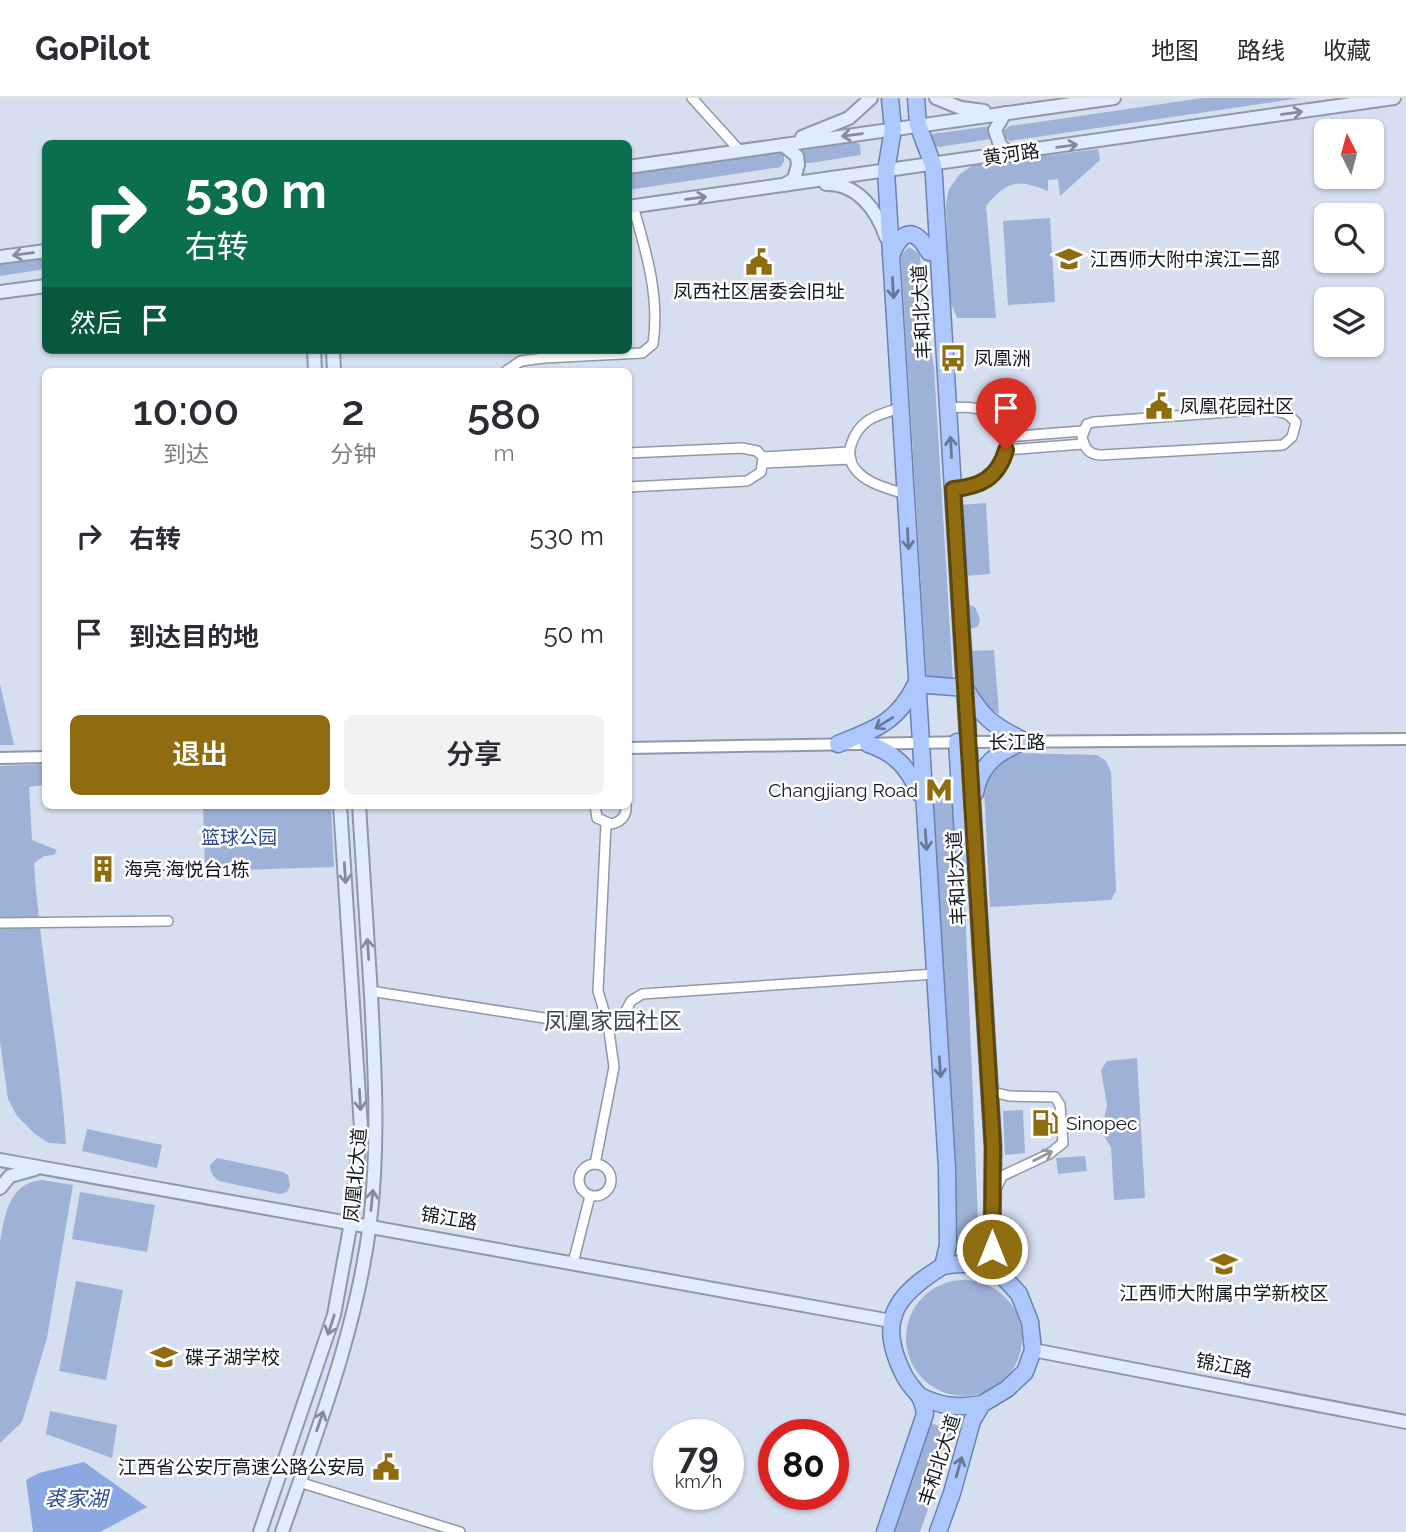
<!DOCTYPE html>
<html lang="zh">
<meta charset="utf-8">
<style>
body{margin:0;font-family:Raleway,"Noto Sans SC",sans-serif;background:#f2f2f3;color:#2b2b33;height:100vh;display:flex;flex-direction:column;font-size:26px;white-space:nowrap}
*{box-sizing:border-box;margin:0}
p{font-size:23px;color:#7c7c81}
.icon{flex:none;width:38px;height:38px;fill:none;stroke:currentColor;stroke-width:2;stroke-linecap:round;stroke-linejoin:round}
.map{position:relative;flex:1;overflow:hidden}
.panel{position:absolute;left:42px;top:270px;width:590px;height:441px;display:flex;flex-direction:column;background:#fff;border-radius:10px;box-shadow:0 2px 5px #0004}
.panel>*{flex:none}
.hud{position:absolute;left:42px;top:42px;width:590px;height:214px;border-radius:10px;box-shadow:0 2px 5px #0004;background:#0b6e4f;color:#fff;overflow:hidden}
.needle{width:46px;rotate:354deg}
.controls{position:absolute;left:1314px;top:21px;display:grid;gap:14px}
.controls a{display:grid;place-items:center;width:70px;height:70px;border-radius:10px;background:#fff;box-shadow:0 2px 5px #0004;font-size:35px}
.speed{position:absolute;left:653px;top:1321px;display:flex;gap:14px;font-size:35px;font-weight:700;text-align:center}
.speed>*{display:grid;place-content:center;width:91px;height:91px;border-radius:50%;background:#fff;box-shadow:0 2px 5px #0004;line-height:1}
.speed small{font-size:18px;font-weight:400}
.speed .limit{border:10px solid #d22;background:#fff;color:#111}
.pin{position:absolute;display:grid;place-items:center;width:60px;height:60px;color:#fff;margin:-72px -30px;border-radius:50% 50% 50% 0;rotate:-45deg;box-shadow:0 0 7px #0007}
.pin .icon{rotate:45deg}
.me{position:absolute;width:77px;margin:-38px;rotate:0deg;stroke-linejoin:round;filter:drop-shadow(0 0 5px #0008)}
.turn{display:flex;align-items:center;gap:24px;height:147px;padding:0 28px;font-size:32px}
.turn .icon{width:91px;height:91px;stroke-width:2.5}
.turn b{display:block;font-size:49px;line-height:60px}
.then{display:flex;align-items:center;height:66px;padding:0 28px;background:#0003;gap:14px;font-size:26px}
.eta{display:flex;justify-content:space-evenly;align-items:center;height:119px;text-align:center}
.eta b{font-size:42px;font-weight:600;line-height:49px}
.action{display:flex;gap:14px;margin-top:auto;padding:14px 28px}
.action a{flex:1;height:80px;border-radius:10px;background:#906c11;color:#fff;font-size:28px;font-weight:600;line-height:80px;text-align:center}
.action a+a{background:#f2f2f3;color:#2b2b33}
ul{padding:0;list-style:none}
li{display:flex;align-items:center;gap:21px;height:98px;padding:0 28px}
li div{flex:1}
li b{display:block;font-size:26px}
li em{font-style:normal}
header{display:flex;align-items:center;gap:42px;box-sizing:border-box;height:98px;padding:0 35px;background:#fff;border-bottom:2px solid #e1e1e2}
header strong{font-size:33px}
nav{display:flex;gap:38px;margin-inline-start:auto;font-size:24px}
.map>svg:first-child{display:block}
.green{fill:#9eb1d6}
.water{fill:#8ba8e3}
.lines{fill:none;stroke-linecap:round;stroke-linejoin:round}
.minor-casing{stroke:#9098a8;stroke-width:12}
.tertiary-casing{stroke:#9098a8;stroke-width:14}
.secondary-casing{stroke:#9098a8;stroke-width:16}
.trunk-casing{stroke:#6b82af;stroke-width:19}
.minor{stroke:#fff;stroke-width:9}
.tertiary{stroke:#fff;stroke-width:10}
.secondary{stroke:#e1ebff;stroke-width:12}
.trunk{stroke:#aec8fe;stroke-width:16}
.oneway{stroke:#858c99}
.oneway2{stroke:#697899}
.oneway3{stroke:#959799}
.route-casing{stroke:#5e460b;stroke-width:18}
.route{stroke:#906c11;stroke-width:12}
.labels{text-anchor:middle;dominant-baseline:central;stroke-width:5;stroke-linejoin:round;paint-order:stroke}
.street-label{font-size:19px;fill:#14171d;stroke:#fff}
.poi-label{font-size:19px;fill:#14171d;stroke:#fff;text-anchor:start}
.park-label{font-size:19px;fill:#2c4c92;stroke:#fff}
.water-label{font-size:21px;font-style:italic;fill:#2c4c92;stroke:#fff}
.quarter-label{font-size:23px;fill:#3f4755;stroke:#fff}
</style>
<header>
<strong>GoPilot</strong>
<nav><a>地图</a><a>路线</a><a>收藏</a></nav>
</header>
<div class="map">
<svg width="1406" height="1434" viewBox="0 0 1406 1434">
<rect width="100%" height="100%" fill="#d6dff0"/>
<!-- green -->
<g class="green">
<polygon points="1203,0 1300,0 1010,43 1005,40 1004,32 1010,28"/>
<polygon points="991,28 994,37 991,41 932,50 931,41 932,36"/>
<polygon points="855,43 860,47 861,57 810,65 803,65 802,53 805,49"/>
<path d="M1098,51L1100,62L1060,98L1058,81L1048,82V93C1017,81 1008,82 986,108L996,220H957L950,203L946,105L949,91L960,76L973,67Z"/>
<polygon points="779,52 784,56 784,63 781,69 628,92 628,75"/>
<polygon points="1050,120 1055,204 1008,207 1003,123"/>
<polygon points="909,149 920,156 923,209 934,269 953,582 927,586 901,157"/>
<polygon points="45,156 45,171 0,178 0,163"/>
<polygon points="986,405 990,476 964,478 960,407"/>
<polygon points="966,506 975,509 980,521 978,528 968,532"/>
<path d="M994,552L999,616C971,600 974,583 971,553Z"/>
<polygon points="0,586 14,647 0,647"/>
<path d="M1013,655L1097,657L1106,663L1111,674L1116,793L1111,802L990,809L984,690C989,673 1000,665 1013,655Z"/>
<path d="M45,666V687L29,689L32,742L57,752L54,757L44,758L34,765C40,859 60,952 66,1046L49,1045L35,1036L17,1018L8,1001L0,944V668Z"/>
<path d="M942,698H948L959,710V774L964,783L979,1147C972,1153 967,1156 957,1151L931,709Z"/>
<polygon points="203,707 331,707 334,769 205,773"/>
<polygon points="1137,960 1145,1100 1114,1102 1111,1049 1103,1037 1102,1030 1107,1007 1101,972 1107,963"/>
<polygon points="1023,1012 1025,1055 1005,1057 1003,1013"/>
<polygon points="87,1031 162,1047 157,1070 82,1053"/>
<polygon points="1085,1058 1087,1073 1058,1076 1056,1060"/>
<path d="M217,1060L283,1074L288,1077L290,1088L287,1094L280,1096L219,1083C213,1079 210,1074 210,1067Z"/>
<path d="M42,1082L73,1087L47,1240L22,1324L0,1345V1144C5,1116 9,1085 42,1082Z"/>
<polygon points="80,1094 155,1107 147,1154 72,1141"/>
<circle cx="964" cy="1240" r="58"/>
<polygon points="76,1183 123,1192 106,1282 59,1273"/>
<polygon points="50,1313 117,1327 112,1360 46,1336"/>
<polygon points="930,1325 955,1333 920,1434 893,1434"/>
</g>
<!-- water -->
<polygon class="water" points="84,1364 147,1409 100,1434 33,1434 26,1382 39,1375"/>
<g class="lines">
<defs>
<g id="minor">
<polyline points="692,0 740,53"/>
<path d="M506,273L521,263L544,260L642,255L653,246C660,198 646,153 633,108"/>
<path d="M900,310C877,317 859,321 851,347C848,356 850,365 856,372C867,386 890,391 905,396"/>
<path d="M948,310C961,309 974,308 986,314C995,318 1000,327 1003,335C1016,371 982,388 953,391"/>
<path d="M1269,311L1287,316L1296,324L1292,339L1283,347L1102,357C1089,357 1085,351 1082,339L1087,326L1094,324Z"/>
<polyline points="1005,339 1082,333"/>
<polyline points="1006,352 1083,346"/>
<polyline points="628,355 742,350 757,353 763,359 761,374 747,383 628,389"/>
<polyline points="763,359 849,354"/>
<polyline points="764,365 851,361"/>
<path d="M595,707L597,720L611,726C621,724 627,718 626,707"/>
<polyline points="0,825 168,823"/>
<polyline points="370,893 596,928 620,924 631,903 642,896 935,876"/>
<polyline points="989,993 1009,998 1055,999 1060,1007 1063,1045 1049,1056 1002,1078 996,1091"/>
<circle cx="595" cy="1082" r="16"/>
<polyline points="595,1066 614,969 608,926 598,893 606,726"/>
<polyline points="573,1165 590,1098"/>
<polyline points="299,1384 460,1434"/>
</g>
<g id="tertiary">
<polyline points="628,650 969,644 1406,641"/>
<polyline points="0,660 46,659"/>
</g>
<g id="secondary">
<polyline points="936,0 961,10 984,13"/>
<polyline points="1005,15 995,32 1000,47 1010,56"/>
<polyline points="802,39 849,20 871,0"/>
<polyline points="783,47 797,58 798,67 794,81 784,87"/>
<polyline points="628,69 1114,0"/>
<path d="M826,86C857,85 877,112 886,139"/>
<polyline points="628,109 1394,0"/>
<polyline points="0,159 46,153"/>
<polyline points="0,194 46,188"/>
<polyline points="314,252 315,273"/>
<polyline points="333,252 334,273"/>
<polyline points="0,1062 891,1223"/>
<polyline points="0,1090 10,1078 35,1071"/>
<polyline points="1033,1252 1406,1324"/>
<polyline points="260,1434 334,1217 351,1124 361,1030 340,707"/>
<path d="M282,1434C317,1333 357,1231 370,1124C379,1048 375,973 371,897C367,834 363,770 359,707"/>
</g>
<g id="trunk">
<polyline points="916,0 918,27 933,67 934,79 993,1049 992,1151 999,1174 1019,1196 1030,1224 1033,1252 1025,1274 1007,1291 982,1306 972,1323 952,1395 938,1434"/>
<path d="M891,157C902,131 915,129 929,154"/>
<polyline points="957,644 965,768 972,776"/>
<path d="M838,646C875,631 897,625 916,586L965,590C983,621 994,628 1026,644"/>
<path d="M868,646C895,655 908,669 919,695"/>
<path d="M975,695C980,667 997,654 1023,644"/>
<path d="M943,1168C964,1164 979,1166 999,1174"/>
<path d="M922,1299C943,1309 959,1310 982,1306"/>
<path d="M885,1434L925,1316C921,1292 915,1297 905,1279C876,1224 894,1198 943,1168L948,1147L947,1070L886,73L893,31L890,0"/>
</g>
</defs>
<!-- minor casing -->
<use href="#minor" class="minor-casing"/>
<!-- tertiary casing -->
<use href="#tertiary" class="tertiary-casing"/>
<!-- secondary casing -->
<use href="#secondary" class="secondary-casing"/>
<!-- trunk casing -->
<use href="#trunk" class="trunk-casing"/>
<!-- minor -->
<use href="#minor" class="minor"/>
<!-- tertiary -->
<use href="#tertiary" class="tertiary"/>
<!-- secondary -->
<use href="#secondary" class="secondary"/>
<!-- trunk -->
<use href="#trunk" class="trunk"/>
</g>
<!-- one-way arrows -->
<defs><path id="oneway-shaft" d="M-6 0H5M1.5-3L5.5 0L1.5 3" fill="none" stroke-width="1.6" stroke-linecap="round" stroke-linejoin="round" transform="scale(1.75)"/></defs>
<g class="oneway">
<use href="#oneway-shaft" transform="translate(1292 15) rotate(-8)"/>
<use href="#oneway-shaft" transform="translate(852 37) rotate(172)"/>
<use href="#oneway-shaft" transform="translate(1067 48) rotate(-8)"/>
<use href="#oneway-shaft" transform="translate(696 100) rotate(-8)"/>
<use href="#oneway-shaft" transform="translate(23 156) rotate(172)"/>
<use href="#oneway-shaft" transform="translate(345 775) rotate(86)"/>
<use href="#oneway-shaft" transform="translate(368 851) rotate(-94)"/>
<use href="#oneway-shaft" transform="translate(360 1002) rotate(87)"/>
<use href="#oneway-shaft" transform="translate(372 1102) rotate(-84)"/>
<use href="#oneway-shaft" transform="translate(331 1227) rotate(108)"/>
<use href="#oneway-shaft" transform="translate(320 1323) rotate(-71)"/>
</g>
<g class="oneway2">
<use href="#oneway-shaft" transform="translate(893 190) rotate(87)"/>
<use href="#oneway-shaft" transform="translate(951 349) rotate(-93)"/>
<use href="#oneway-shaft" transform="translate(908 441) rotate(87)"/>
<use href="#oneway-shaft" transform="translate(884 625) rotate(148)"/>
<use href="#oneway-shaft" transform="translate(926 742) rotate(86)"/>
<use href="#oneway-shaft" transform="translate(940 969) rotate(86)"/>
<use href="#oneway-shaft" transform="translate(959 1369) rotate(-74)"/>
</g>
<use class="oneway3" href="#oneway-shaft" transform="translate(1043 1058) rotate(-27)"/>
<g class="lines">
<defs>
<path id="route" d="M992,1151L993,1049L953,391C980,389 998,380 1006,352"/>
</defs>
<!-- route casing -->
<use href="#route" class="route-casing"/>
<!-- route -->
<use href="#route" class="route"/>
</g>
<!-- icons -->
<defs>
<symbol id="school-bare" viewBox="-9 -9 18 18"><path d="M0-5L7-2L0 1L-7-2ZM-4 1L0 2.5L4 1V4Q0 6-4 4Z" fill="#906c11" stroke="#fff" stroke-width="2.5" paint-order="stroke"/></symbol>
<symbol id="civic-bare" viewBox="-9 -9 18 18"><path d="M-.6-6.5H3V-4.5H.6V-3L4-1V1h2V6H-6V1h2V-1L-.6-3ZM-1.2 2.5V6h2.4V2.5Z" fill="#906c11" stroke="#fff" stroke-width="2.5" paint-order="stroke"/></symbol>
<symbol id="bus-bare" viewBox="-9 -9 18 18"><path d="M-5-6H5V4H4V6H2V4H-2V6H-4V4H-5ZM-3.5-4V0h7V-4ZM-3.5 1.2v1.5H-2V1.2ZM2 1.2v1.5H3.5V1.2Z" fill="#906c11" stroke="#fff" stroke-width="2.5" paint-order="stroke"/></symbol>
<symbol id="metro-bare" viewBox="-9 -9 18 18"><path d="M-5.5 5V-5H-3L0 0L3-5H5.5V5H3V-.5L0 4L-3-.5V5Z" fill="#906c11" stroke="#fff" stroke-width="2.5" paint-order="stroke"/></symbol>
<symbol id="building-bare" viewBox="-9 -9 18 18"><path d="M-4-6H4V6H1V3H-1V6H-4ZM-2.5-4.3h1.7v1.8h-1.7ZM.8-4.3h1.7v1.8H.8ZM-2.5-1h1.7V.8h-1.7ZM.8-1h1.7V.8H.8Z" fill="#906c11" stroke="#fff" stroke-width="2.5" paint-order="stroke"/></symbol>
<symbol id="fuel-bare" viewBox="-9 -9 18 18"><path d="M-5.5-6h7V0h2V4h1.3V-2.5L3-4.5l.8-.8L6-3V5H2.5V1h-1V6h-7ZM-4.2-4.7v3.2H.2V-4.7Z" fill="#906c11" stroke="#fff" stroke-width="2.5" paint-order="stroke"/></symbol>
</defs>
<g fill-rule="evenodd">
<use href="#school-bare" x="1050" y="142" width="38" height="38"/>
<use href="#civic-bare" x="740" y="145" width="38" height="38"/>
<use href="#bus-bare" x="934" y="241" width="38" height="38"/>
<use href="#civic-bare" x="1140" y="289" width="38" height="38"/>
<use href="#metro-bare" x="920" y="673" width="38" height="38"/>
<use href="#building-bare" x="84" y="752" width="38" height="38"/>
<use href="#fuel-bare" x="1026" y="1006" width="38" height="38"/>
<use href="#school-bare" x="1205" y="1147" width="38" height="38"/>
<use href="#school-bare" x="145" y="1240" width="38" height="38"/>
<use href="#civic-bare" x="367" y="1350" width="38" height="38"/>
</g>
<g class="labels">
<!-- street labels -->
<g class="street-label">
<text transform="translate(1011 56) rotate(-8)">黄河路</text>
<text transform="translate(921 214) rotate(-93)">丰和北大道</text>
<text x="1017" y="644">长江路</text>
<text transform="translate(956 780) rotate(-93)">丰和北大道</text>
<text transform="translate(355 1077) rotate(-85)">凤凰北大道</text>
<text transform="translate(449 1120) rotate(10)">锦江路</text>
<text transform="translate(1224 1267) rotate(11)">锦江路</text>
<text transform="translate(939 1362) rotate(-72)">丰和北大道</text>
</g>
<!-- poi labels -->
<g class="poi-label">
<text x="1090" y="161">江西师大附中滨江二部</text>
<text x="759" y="193" text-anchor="middle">凤西社区居委会旧址</text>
<text x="974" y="260">凤凰洲</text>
<text x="1180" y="308">凤凰花园社区</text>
<text x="918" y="692" text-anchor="end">Changjiang Road</text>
<text x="124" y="771">海亮·海悦台1栋</text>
<text x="1066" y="1025">Sinopec</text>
<text x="1224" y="1195" text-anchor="middle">江西师大附属中学新校区</text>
<text x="185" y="1259">碟子湖学校</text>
<text x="365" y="1369" text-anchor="end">江西省公安厅高速公路公安局</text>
</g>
<!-- park labels -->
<g class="park-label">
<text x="239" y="739">篮球公园</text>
</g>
<!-- water labels -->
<g class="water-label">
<text x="76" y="1400">裘家湖</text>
</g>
<!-- quarter labels -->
<g class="quarter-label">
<text x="613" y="922">凤凰家园社区</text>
</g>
</g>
</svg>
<div class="controls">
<a><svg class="needle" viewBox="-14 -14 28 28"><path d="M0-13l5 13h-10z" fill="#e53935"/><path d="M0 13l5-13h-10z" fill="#7c7c81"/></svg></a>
<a><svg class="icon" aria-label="search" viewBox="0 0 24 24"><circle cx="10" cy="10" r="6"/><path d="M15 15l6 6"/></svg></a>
<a><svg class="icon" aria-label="layers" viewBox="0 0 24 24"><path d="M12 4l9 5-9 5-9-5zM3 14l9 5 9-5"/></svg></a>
</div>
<div class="speed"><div>79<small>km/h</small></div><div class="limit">80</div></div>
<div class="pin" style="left:1006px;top:352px;background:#d93025"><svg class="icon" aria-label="arrive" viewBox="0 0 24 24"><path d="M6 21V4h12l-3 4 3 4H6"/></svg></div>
<svg class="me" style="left:992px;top:1151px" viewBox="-20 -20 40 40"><circle r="17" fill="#906c11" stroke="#fff" stroke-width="3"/><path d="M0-11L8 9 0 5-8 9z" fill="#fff"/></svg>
<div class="hud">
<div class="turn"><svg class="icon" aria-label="right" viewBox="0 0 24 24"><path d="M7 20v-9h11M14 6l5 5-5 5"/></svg><div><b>530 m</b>右转</div></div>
<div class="then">然后<svg class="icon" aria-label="arrive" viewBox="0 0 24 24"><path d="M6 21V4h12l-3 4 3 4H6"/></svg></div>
</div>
<section class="panel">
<div class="eta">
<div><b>10:00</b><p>到达</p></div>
<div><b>2</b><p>分钟</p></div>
<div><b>580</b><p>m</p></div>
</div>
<ul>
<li><svg class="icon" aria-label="right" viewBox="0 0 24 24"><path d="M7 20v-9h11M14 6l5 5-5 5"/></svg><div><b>右转</b></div><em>530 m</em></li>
<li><svg class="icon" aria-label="arrive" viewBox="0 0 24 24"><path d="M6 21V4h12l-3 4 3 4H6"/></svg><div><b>到达目的地</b></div><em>50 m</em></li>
</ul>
<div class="action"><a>退出</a><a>分享</a></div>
</section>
</div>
